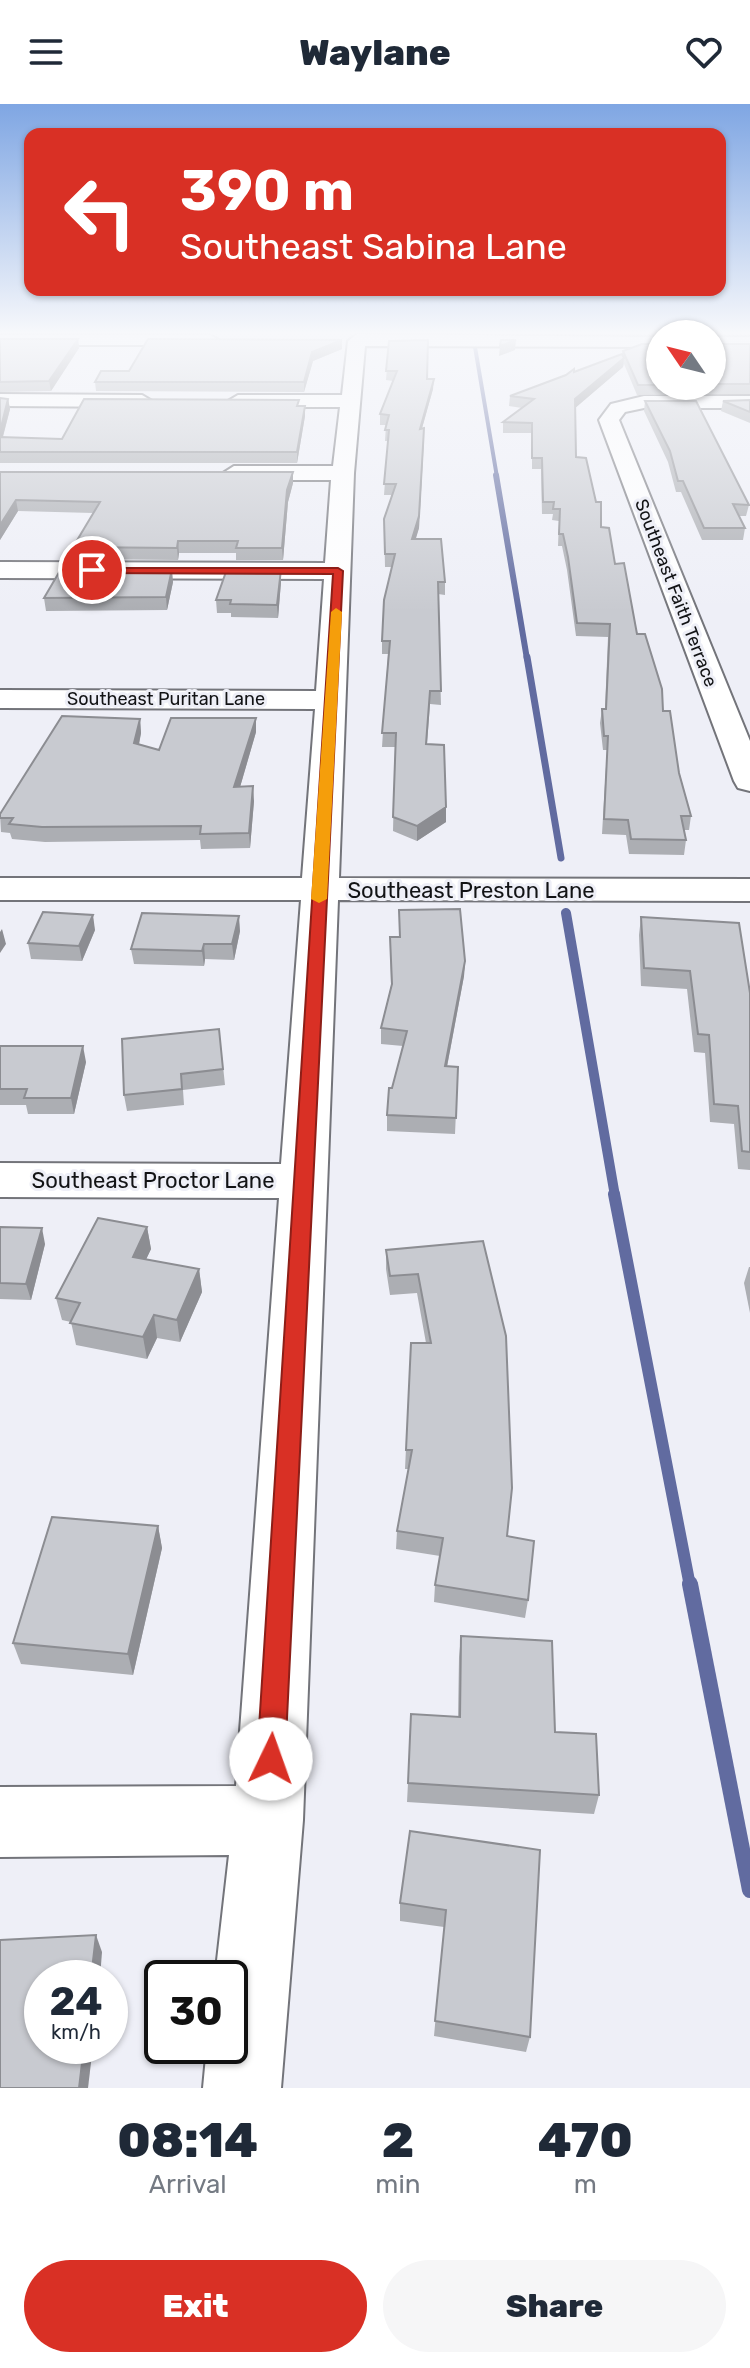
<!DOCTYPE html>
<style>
body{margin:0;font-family:Rubik,sans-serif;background:#f6f6f7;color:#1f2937;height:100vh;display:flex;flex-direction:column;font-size:30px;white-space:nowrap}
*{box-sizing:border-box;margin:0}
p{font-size:26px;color:#747a83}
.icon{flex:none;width:44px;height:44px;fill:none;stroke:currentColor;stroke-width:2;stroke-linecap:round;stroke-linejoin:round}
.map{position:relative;height:1984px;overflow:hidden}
.side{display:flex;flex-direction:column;background:#fff;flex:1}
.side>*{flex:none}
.hud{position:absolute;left:24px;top:24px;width:702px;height:168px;border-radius:16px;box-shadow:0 2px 6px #0004;background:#d93025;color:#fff;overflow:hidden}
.needle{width:52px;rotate:305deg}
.tools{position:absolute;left:646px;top:216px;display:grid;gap:16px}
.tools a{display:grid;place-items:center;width:80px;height:80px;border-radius:50%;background:#fff;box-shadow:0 2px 6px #0004;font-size:40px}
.speed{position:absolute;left:24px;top:1856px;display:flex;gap:16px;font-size:40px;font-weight:700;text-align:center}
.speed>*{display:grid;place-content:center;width:104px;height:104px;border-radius:50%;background:#fff;box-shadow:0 2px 6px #0004;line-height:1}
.speed small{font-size:20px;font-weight:400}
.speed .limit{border:4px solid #111;border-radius:12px;background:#fff;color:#111}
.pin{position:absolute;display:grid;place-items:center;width:68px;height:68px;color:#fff;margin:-34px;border:4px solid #fff;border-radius:50%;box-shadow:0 2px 8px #0007}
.me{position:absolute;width:88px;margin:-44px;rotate:3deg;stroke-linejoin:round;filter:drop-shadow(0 0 6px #0008)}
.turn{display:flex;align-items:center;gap:28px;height:168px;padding:0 24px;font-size:36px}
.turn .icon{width:104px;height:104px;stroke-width:2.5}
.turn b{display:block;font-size:56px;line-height:68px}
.eta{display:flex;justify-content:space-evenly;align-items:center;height:136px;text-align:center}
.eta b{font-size:48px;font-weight:800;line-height:56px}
.action{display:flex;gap:16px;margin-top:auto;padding:16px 24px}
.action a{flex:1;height:92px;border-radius:48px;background:#d93025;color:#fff;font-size:32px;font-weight:800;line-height:92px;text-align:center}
.action a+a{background:#f6f6f7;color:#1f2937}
header{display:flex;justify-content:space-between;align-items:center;height:104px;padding:0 24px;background:#fff;font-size:36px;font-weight:800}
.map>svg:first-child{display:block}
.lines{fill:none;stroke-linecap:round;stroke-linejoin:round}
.stream-far5{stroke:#616ba0;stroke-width:4}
.stream-far4{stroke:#616ba0;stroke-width:6}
.stream-far3{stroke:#616ba0;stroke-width:7}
.stream-far2{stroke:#616ba0;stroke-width:10}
.stream-far1{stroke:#616ba0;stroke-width:12}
.stream{stroke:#616ba0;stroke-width:16}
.minor-casing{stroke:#73747a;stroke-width:4}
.minor{fill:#fff;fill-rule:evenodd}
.wall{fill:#acaeb3}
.shaded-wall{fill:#8c8d92}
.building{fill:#c8cad0;stroke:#8c8d92;stroke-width:2}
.route{fill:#d93025;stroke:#8d1f18;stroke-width:2}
.slow{fill:#f59e0b}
.labels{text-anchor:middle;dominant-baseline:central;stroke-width:6;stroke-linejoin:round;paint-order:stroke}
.far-street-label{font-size:18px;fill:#121315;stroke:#eeeff7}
.street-label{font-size:22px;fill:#121315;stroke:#eeeff7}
</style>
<header><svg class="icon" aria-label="menu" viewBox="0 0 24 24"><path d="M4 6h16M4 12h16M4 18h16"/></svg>Waylane<svg class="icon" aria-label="heart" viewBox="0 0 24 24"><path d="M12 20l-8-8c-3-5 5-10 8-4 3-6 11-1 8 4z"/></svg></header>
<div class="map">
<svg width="750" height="1984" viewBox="0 0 750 1984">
<rect width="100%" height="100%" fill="#eeeff7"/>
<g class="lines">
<!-- stream-far5 -->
<polyline class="stream-far5" points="475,243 497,373"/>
<!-- stream-far4 -->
<polyline class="stream-far4" points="496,371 527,555"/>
<!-- stream-far3 -->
<polyline class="stream-far3" points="527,553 561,754"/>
<!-- stream-far2 -->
<polyline class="stream-far2" points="566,809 615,1092"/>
<!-- stream-far1 -->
<polyline class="stream-far1" points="614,1090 690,1482"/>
<!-- stream -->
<polyline class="stream" points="690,1480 750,1786"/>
<defs>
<g id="minor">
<polygon points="357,230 660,233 660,243 365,242 354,369 339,774 750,775 750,797 338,796 303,1716 281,1984 203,1984 207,1942 230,1942 230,1874 215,1874 229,1751 0,1753 0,1683 236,1682 279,1094 0,1093 0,1059 281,1060 301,796 0,796 0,774 302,774 315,605 0,604 0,586 316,587 324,475 0,474 0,458 325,459 331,376 234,376 223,369 234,362 333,362 340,303 238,303 228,297 238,291 342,291 348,237"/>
<polygon points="0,231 210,231 219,236 210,241 0,241"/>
<rect x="712" y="233" width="38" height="10"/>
<polygon points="0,290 142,291 152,297 142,303 0,302"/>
<polygon points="644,292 750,292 750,304 644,304 625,308 619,316 750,637 750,687 738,684 734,677 599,316 611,300"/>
</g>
</defs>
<!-- minor casing -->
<use href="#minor" class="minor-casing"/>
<!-- minor -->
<use href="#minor" class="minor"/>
</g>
<!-- wall -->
<g class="wall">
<polygon points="0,235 78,235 79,244 51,287 0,288"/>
<polygon points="342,236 342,245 313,257 304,288 96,287 95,278 129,267"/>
<polygon points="389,237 427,275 433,285 422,324 419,424 415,435 445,478 445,491 438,490 441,601 430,600 427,640 446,703 446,718 417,737 393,727 395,643 382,643 388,550 382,550 382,537 392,463 385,463 384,415 392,391 384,391 388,337 385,337 386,321 380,321 380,310 393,277 386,276"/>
<polygon points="660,240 660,282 712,282 712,240 750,240 750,290 637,291 624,260 623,263 575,304 576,353 615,460 663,607 691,712 689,726 684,726 686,736 684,751 629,750 626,731 602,730 607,646 603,646 600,619 602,605 605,605 608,533 576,532 567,466 562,442 558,442 559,417 552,416 553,410 542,410 541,365 532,365 532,329 503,329 503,318 522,304 509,302 510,292 622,251 623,247"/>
<polygon points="0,294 8,295 10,305 3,333 62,335 299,302 305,312 297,359 0,359"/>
<polygon points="750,296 750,319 721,307 723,297"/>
<polygon points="645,297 749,401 746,412 739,412 745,424 743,436 702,436 681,388 676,388 668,358 644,307"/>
<polygon points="0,368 293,379 288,398 283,456 236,456 236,449 179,449 178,456 75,455 73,443 93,409 18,407 0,436"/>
<polygon points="173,478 167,506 46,507 44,494"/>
<polygon points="281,478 278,514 231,513 231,509 217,509 216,496"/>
<polygon points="256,614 256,628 240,683 254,697 250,744 201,745 200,736 45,738 12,735 10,729 1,728 0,710 140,615 141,629 139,641 159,646"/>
<polygon points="399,806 465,857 464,872 447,963 458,963 455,1030 387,1027 387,1011 403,942 381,940 381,924 391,882 390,833 399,833"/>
<polygon points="641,813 750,889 750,1066 738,1065 734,1020 710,1018 705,949 694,948 687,885 641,882 639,831"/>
<polygon points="95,826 82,857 31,855 28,839"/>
<polygon points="240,827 234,856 205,855 204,862 134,860 131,845"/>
<polygon points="219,925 225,981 183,986 184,1001 127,1007 124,991"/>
<polygon points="0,942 86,958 74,1010 28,1010 26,1001 0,1001"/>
<polygon points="0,1123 45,1140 31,1196 0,1195"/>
<polygon points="147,1123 151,1145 146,1155 199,1165 202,1188 180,1238 157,1234 147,1255 76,1241 71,1218 62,1216 56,1194"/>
<polygon points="483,1137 507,1432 528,1496 525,1514 434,1498 435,1481 440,1452 396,1445 397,1427 409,1365 405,1365 411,1239 426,1239 417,1189 390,1191 386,1165 386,1146"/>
<polygon points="749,1163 750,1163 750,1209 744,1179"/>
<polygon points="158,1422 162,1444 133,1571 21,1560 13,1539"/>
<polygon points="461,1532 555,1628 599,1691 594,1710 407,1698 408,1679 458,1613 459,1553"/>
<polygon points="410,1727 530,1933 526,1948 434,1932 444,1823 400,1817 400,1799"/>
</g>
<!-- shaded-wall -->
<g class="shaded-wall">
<polygon points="78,235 79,244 51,287 49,277"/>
<polygon points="342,236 342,245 313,257 304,288 304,278 312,248"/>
<polygon points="516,236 515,246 499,252 500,242"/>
<polygon points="624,254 623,263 574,305 575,295"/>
<polygon points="434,275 433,285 419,335 420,325"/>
<polygon points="8,295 10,305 0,343 0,327"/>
<polygon points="305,302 305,312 297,359 297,348"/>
<polygon points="424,335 419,424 412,448 412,435"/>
<polygon points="293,368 293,379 288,398 283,456 282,444 287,386"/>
<polygon points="16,396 18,407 0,436 0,421"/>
<polygon points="178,437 179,449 178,456 177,444"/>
<polygon points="172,465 173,478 167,506 166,493"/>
<polygon points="281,465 281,478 278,514 277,501"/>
<polygon points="256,614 256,628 236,697 234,683"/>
<polygon points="140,615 141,629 136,654 134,639"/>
<polygon points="253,682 254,697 250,744 249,729"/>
<polygon points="446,703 446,718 417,737 417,722"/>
<polygon points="93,811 95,826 82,857 79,842"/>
<polygon points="239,812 240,827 234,856 232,840"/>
<polygon points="2,825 6,840 0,849 0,828"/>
<polygon points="204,840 205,855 204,862 202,847"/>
<polygon points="465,857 464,872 444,978 445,962"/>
<polygon points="83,942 86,958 74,1010 71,994"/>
<polygon points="147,1123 151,1145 137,1175 133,1153"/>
<polygon points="42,1124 45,1140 31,1196 26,1180"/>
<polygon points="199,1165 202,1188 180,1238 177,1216"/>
<polygon points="154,1211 157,1234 147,1255 143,1233"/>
<polygon points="158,1422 162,1444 133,1571 128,1550"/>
<polygon points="96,1831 102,1848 100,1874 91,1874"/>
<polygon points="84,1942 93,1942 88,1984 79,1984"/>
</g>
<!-- building -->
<g class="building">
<polygon points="0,235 78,235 49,277 0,278"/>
<polygon points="148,235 342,236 312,248 304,278 95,278 101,267 129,267"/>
<polygon points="428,236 427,275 434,275 420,325 424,324 419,412 412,435 441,435 445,478 438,478 441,587 430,587 426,640 444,641 446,703 417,722 393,713 396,629 382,629 390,537 382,537 384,496 395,450 385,450 384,415 396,380 384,380 389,326 385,326 389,311 380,310 397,267 386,267 389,237"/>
<polygon points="501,236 516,236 500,242"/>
<polygon points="642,240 660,240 660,281 638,281 623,247"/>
<rect x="712" y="240" width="38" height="40"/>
<polygon points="622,250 624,254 575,295 576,353 586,354 596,398 601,398 601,423 609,424 615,460 624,459 637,530 645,530 662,585 663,607 670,607 679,669 691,712 681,712 686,736 631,735 628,716 604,715 608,632 604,632 602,605 606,605 610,520 577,519 568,453 563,430 559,430 560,405 553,405 554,398 543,398 542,354 532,354 532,319 503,318 534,295 510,292 566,271 574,265 574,268"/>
<polygon points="0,294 8,295 0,327"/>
<polygon points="84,295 299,296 297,302 305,302 297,348 0,348 0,333 62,335"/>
<polygon points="750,296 750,308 723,297"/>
<polygon points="645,297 696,297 749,401 733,400 745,424 704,424 683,377 678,377 670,347"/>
<polygon points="0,368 293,368 287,386 282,444 236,444 238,437 178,437 177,444 73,443 100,398 16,396 0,421"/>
<polygon points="61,465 172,465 166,493 44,494"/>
<polygon points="227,465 281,465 277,501 230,500 231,496 216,496"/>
<polygon points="62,612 140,615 134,639 159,646 171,614 256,614 234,683 253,682 249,729 200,730 201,722 42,723 9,720 13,714 0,714 0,710"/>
<polygon points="460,805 465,857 445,962 458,963 456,1014 387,1011 389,984 392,984 407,927 381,924 392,880 390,833 400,833 399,806"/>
<polygon points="43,808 93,811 79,842 28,839"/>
<polygon points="142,809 239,812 232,840 204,840 202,847 131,845"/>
<polygon points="641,813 739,819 750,889 750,1048 742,1047 738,1002 714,1000 709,931 698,930 690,867 644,864"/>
<polygon points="219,925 223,965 181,970 182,985 124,991 122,935"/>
<polygon points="0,942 83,942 71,994 24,994 27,985 0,985"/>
<polygon points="98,1114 147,1123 133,1153 199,1165 177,1216 154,1211 143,1233 70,1219 80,1199 56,1194"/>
<polygon points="0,1123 42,1124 26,1180 0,1179"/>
<polygon points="483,1137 506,1232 512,1384 507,1432 534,1437 528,1496 435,1481 443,1434 397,1427 412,1346 406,1346 411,1239 431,1239 418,1170 390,1172 386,1146"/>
<polygon points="52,1413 158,1422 128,1550 13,1539"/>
<polygon points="461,1532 552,1537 555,1628 596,1630 599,1691 408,1679 411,1610 460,1613"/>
<polygon points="410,1727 540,1746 530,1933 435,1917 446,1806 400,1799"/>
<polygon points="96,1831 91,1874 42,1874 42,1942 84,1942 79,1984 0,1984 0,1836"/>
</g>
<!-- sky -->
<linearGradient id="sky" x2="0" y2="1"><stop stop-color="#7fa6e3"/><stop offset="0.45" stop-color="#f7f8fb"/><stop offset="1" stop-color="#f7f8fb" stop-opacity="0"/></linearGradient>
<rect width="750" height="508" fill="url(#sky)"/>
<!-- route -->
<polygon class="route" points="88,464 338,464 343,467 285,1655 281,1665 271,1669 261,1665 257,1655 333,470 92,469 87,466"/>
<!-- slow -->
<polygon class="slow" points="336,504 342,508 327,795 319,799 311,795 331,508"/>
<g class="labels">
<!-- far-street labels -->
<g class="far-street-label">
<text transform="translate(676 489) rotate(69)">Southeast Faith Terrace</text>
<text x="166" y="595">Southeast Puritan Lane</text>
</g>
<!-- street labels -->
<g class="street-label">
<text x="471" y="786">Southeast Preston Lane</text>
<text x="153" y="1076">Southeast Proctor Lane</text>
</g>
</g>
</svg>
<div class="tools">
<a><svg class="needle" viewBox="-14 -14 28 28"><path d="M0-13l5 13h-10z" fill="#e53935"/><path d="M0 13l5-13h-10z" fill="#747a83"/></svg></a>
</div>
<div class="speed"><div>24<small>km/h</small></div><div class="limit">30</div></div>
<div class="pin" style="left:92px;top:466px;background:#d93025"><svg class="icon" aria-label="arrive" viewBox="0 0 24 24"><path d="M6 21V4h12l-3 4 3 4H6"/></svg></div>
<svg class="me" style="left:271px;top:1655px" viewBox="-20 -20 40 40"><circle r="19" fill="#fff"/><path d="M0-13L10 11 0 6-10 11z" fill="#d93025"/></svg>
<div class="hud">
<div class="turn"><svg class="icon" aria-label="left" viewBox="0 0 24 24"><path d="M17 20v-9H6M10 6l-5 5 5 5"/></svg><div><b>390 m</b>Southeast Sabina Lane</div></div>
</div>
</div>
<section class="side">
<div class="eta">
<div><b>08:14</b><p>Arrival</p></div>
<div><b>2</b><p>min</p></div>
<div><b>470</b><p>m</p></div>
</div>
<div class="action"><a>Exit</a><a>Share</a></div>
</section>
